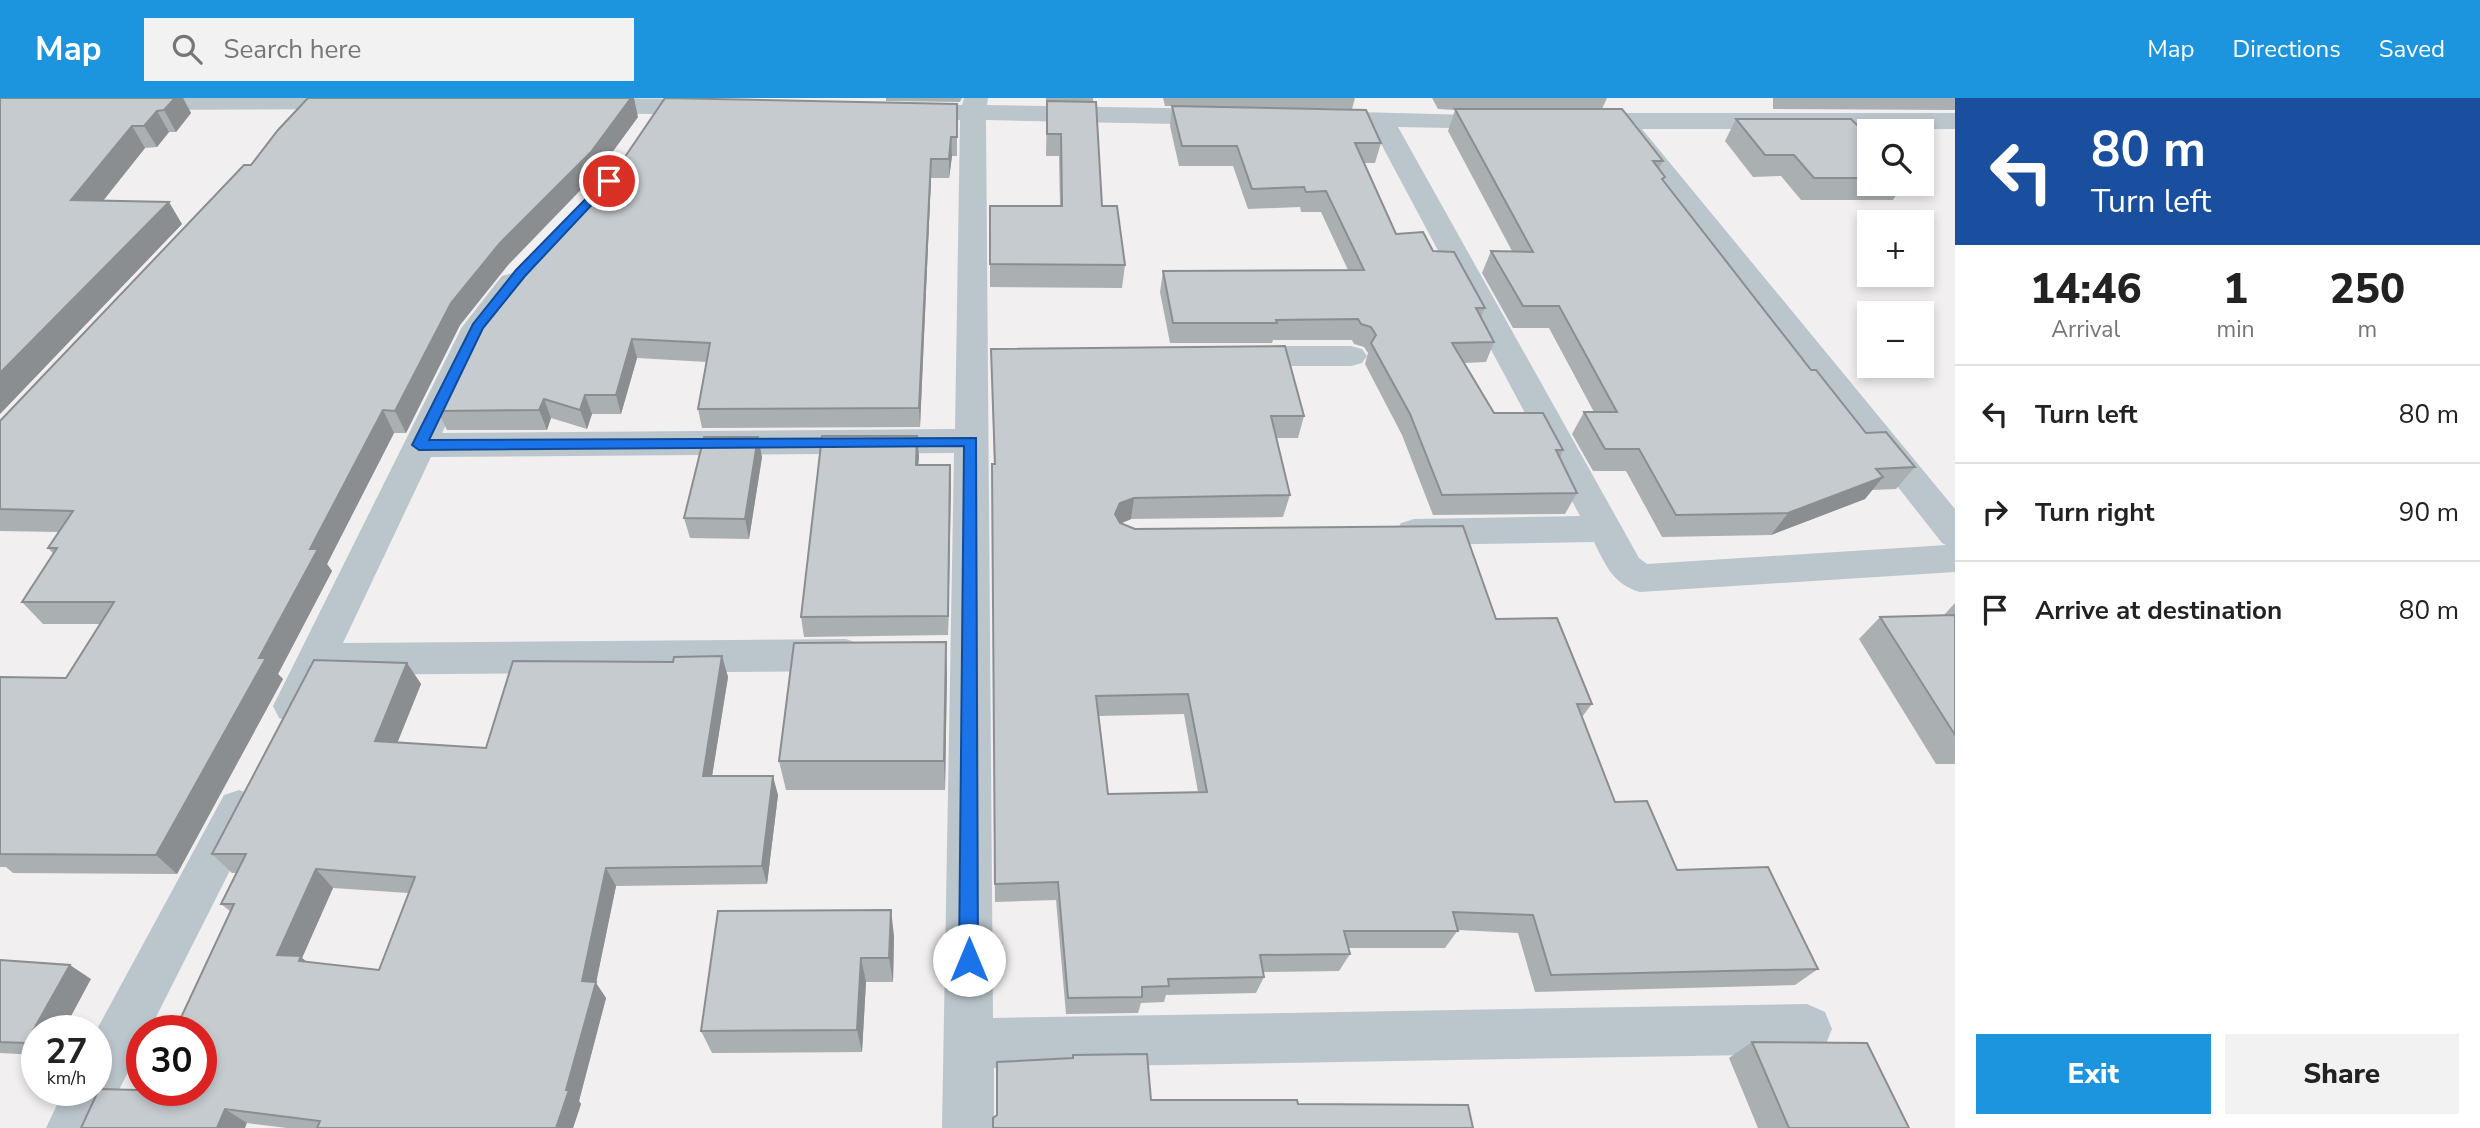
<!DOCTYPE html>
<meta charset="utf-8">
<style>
body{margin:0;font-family:"Nunito Sans",sans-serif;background:#f2f2f2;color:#222;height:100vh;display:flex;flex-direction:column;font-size:26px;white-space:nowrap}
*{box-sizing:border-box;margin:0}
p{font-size:23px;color:#767676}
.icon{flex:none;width:38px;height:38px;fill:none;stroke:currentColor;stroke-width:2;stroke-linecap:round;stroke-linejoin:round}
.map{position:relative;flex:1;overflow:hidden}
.drawer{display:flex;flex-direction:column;background:#fff;width:525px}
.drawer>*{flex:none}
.banner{background:#1a4fa0;color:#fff;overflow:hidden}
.tools{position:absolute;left:1857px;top:21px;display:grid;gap:14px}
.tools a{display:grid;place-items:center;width:77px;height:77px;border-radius:0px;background:#fff;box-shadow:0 4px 10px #0003;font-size:35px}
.speed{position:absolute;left:21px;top:917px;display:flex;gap:14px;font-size:35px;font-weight:700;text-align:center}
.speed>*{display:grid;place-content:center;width:91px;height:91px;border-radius:50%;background:#fff;box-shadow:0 4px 10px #0003;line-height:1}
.speed small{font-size:18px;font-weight:400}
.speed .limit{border:10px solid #d22;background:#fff;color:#111}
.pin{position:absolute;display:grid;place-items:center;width:60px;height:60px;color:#fff;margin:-30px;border:4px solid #fff;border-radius:50%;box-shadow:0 2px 7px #0007}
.me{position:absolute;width:77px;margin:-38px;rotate:0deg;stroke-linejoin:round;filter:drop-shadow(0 0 5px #0008)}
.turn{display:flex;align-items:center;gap:24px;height:147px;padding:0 21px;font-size:32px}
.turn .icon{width:91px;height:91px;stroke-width:2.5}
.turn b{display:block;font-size:49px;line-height:60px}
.eta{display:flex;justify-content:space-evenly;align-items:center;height:119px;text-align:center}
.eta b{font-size:42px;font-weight:800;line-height:49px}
.button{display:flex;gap:14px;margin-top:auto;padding:14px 21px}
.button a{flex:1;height:80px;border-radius:0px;background:#1d94de;color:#fff;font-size:28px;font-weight:800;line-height:80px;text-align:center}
.button a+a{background:#f2f2f2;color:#222}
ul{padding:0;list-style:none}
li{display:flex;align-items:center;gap:21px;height:98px;padding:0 21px;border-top:2px solid #e0e0e0}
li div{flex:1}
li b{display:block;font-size:26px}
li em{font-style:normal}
header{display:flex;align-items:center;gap:42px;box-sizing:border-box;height:98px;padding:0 35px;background:#1d94de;color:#fff}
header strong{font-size:33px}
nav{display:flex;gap:38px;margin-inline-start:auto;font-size:24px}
.search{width:490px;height:63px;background:#f2f2f2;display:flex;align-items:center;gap:18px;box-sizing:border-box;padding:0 24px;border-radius:0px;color:#767676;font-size:26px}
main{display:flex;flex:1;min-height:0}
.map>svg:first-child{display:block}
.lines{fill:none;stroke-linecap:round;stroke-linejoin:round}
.minor{fill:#bbc6cc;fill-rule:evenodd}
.wall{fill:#aaafb2;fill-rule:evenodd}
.shaded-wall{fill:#8b8e91}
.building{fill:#c6cbcf;stroke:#8b8e91;stroke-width:2;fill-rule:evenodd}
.route{fill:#1a73e8;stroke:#114b97;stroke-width:2}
</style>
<header>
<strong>Map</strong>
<div class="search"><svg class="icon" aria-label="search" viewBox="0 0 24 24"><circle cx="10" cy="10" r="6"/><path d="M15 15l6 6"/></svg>Search here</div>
<nav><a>Map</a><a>Directions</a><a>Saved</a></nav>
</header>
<main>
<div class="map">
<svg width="1955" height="1030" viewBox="0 0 1955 1030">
<rect width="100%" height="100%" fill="#f2eff0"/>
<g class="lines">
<!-- minor -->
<g class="minor">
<polygon points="126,0 365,0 367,4 364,9 355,11 135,12 126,10 123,5"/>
<polygon points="581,0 712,1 721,4 725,9 721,14 712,17 583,15 574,12 570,7 574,2"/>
<polygon points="964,0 988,0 987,7 1223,11 1232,14 1236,19 1232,24 1223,27 986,22 993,920 1807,906 1825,914 1832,931 1825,948 1807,956 994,970 994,1030 942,1030 954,355 431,359 343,545 846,541 860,546 866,557 860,568 846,573 328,577 307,620 293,625 279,620 273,608 462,229 502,178 513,175 524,178 528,184 491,232 442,335 955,331 960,22 905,21 896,18 892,13 896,8 905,5 962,7"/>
<path d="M1318,13L1512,18L1516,23L1512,28L1503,31L1398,29L1639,460L1647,466L1946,447L1942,445L1616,31L1571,28L1567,23L1571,18L1580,15H1955V31H1642L1955,411V474L1640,494C1613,486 1606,468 1594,444L1414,447L1401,443L1396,434L1401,425L1414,421L1580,418L1372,29L1309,26L1305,21L1309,16Z"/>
<polygon points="1237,248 1351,248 1362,251 1367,258 1362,265 1351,268 1237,268 1226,265 1221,258 1226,251"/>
<polygon points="239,692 254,697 261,711 149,933 142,933 142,946 100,1030 46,1030 64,992 96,992 96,933 224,697"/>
</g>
</g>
<!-- wall -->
<g class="wall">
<polygon points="0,0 183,0 191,15 176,34 169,34 157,49 145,50 103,103 182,126 0,316"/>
<polygon points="886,0 962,0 960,4 886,3"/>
<polygon points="1046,0 1093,0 1102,108 1125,167 1122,190 990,189 990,108 1060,108 1059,58 1046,58 1047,5 1046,5"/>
<polygon points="1163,0 1355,0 1352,11 1165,8"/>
<polygon points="1432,0 1607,0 1602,11 1663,63 1659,71 1663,82 1811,272 1866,335 1915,369 1896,391 1872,392 1865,401 1771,437 1662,439 1626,373 1593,373 1572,336 1584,314 1594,314 1549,230 1513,230 1482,175 1491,153 1512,153 1448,33 1455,12 1438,11"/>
<polygon points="1773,0 1955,0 1955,12 1773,11"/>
<polygon points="1172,8 1381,45 1375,65 1364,65 1396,136 1433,153 1485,210 1481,219 1494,244 1486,264 1464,265 1494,315 1563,352 1560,360 1577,395 1565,416 1433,417 1402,337 1365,266 1368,255 1364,249 1354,246 1352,242 1273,242 1272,245 1170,245 1160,194 1163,173 1348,172 1321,114 1301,114 1300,109 1248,111 1233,68 1179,68 1170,28"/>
<polygon points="638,19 597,75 508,167 460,227 406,335 394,335 327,466 332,473 278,576 283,581 177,776 13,775 6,769 0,769 0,579 66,580 100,526 43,526 22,504 54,456 48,450 59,434 0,433 0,323 251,67"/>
<polygon points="1736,21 1869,39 1869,86 1903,86 1893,102 1801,102 1781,78 1753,79 1725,43"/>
<polygon points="957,25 957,58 952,58 949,80 931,80 920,329 702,330 698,311 707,264 637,260 621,316 592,316 587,331 551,320 547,332 447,332 438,313"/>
<path d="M991,251L1304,318L1298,340H1277L1290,397L1283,419L1131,421L1120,426L1135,431L1496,521L1592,606L1582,619L1615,704L1677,772L1818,871L1795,887L1535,894L1518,835L1458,832L1445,850H1348L1350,856L1339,873L1263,874L1264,879L1256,895L1166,897L1164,904L1141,905L1138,915L1066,916L1056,802L995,804L992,388L994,366ZM1184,616L1198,694L1108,696L1099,618Z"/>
<polygon points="919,358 918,367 950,367 948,537 804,539 801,519"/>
<polygon points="762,359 749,441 690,440 684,420"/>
<polygon points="1955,505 1955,666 1936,666 1859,541 1880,519 1943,518"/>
<path d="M722,558L728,579L712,678L778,697L767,786L616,788L596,885L606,900L579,1003L581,1006L573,1030H287L247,1025L138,992L177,928L231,814L221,806L236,775H232L212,756L407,565L421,586L397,645L486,650L673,564ZM333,790L408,795L379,872L307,864L302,860Z"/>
<polygon points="947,575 945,692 786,692 779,663"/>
<polygon points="894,838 893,884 866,884 862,954 712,955 701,933"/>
<polygon points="0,862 91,881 37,933 37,957 0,955"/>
<polygon points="1752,944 1909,1030 1758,1030 1729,960"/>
</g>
<!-- shaded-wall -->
<g class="shaded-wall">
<polygon points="175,0 183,0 191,15 176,34 164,12"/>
<polygon points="631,0 634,0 638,19 597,75 508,167 460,227 406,335 395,313 451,205 500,145"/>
<polygon points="157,13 169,34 157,49 144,28"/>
<polygon points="132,28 145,50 86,124 71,102"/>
<polygon points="951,39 952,58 949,80 949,61"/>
<polygon points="931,61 931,80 920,329 919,310"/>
<polygon points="169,104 182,126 0,316 0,275"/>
<polygon points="632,241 637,260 621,316 616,297"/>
<polygon points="585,297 592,316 587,331 580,312"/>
<polygon points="544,301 551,320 547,332 539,312"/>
<polygon points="383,312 394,335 327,466 332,473 278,576 283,581 177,776 156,757 259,560 310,451"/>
<polygon points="917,338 919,358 917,387 916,367"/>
<polygon points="758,339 762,359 749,441 745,421"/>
<polygon points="950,367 951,387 948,537 948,518"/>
<polygon points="1883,379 1865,401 1771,437 1788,415"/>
<polygon points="1134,400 1131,421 1117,427 1115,416 1120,405"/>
<polygon points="946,544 947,575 945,692 944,663"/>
<polygon points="722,558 728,579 709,697 703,678"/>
<polygon points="407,565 421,586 390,663 375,643"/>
<polygon points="773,678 778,697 767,786 762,768"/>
<polygon points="606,770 616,788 596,885 606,900 579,1003 581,1006 573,1030 556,1030 566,992 582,883"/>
<polygon points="316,771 333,790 302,860 319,875 277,857"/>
<polygon points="891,812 894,838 893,884 889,860"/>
<polygon points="861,860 866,884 862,954 857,932"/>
<polygon points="70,867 91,881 63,933 37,933 37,950 26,945"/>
<polygon points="225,1011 247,1025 245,1030 217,1030"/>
</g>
<!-- building -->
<g class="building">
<polygon points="0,0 175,0 164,12 157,13 144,28 132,28 71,102 169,104 0,275"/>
<polygon points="308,0 631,0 591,54 500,145 451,205 395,313 383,312 310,451 318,451 259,560 266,560 156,757 0,756 0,579 66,580 114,504 22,504 57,450 48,450 73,413 0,411 0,323 244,67 251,67 278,32"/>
<polygon points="665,0 957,6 957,39 951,39 949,61 931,61 919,310 698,311 710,245 632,241 616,297 585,297 580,312 544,301 539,312 438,313 486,214 525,164 616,72"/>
<polygon points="1047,3 1096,4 1102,108 1117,108 1125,167 990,166 990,108 1062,108 1061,36 1047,36"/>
<polygon points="1172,8 1366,12 1381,45 1355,45 1396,136 1423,134 1433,153 1454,154 1485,210 1476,210 1494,244 1452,245 1494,315 1543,315 1563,352 1556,352 1577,395 1442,397 1410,316 1371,245 1376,237 1371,229 1361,226 1358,221 1276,222 1277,225 1173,225 1163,173 1364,172 1326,93 1306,94 1304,89 1252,91 1237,48 1182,48"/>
<polygon points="1455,11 1622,11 1663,63 1653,63 1665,79 1662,81 1811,272 1816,272 1866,335 1886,334 1915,369 1876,371 1883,379 1788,415 1676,417 1639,351 1605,351 1584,314 1617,314 1559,208 1523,208 1491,153 1533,154"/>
<polygon points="1736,21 1851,21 1869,39 1869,80 1814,80 1794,57 1765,57"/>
<path d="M1285,248L1304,318H1271L1290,397L1134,400L1120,405L1115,416L1120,425L1135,431L1463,428L1496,521L1557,520L1592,606H1577L1615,704L1647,703L1677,772L1768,769L1818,871L1551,877L1533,817L1453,814L1458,833H1344L1350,856L1260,857L1264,879L1168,881L1169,888L1142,889V899L1068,900L1058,784L995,786L992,366H995L991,251ZM1188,596L1207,694L1108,696L1096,598Z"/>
<polygon points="822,338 917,338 916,367 950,367 948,518 801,519"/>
<polygon points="704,339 758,339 745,421 684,420"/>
<polygon points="1955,517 1955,637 1880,519"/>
<polygon points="946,544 944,663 779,663 794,545"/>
<path d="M722,558L703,678H773L762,768L606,770L582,883L596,884L566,992H569L556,1030H317L320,1023L225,1011L217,1030H81L99,991L138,992L142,985V992H201V933H166L169,927L177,928L234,806H221L246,756H212L314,562L407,565L375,643L486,650L513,563L673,564L674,559ZM316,771L415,779L379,872L299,863L301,858L277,857Z"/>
<polygon points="891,812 889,860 861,860 857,932 701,933 718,813"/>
<polygon points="0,862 70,867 26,945 0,944"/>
<polygon points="1752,944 1867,945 1909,1030 1789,1030"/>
<polygon points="1147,956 1151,1002 1297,1002 1298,1006 1468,1007 1473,1030 993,1030 993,1020 997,1017 997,964 1073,960 1073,957"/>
</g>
<!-- route -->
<polygon class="route" points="605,81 614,83 525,178 483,230 429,342 976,340 978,862 976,868 969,871 962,868 959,862 964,348 419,352 412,347 473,226 516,172"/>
</svg>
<div class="tools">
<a><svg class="icon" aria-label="search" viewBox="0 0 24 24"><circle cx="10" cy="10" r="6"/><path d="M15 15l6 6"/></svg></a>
<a>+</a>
<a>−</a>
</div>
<div class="speed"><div>27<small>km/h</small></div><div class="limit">30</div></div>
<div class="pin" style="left:609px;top:83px;background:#d93025"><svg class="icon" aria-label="arrive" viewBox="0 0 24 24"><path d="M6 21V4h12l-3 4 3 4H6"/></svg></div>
<svg class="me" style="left:969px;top:862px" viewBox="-20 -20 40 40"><circle r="19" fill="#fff"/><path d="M0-13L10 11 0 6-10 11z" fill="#1a73e8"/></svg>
</div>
<section class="drawer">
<div class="banner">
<div class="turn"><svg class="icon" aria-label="left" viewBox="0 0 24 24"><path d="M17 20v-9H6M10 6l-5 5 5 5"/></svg><div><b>80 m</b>Turn left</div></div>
</div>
<div class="eta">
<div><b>14:46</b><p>Arrival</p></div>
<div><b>1</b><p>min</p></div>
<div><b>250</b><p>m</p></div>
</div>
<ul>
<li><svg class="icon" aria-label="left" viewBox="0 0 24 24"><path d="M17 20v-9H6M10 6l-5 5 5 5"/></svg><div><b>Turn left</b></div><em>80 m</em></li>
<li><svg class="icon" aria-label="right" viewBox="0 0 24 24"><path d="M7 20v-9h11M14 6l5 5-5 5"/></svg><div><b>Turn right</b></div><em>90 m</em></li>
<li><svg class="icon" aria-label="arrive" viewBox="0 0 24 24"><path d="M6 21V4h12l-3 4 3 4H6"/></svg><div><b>Arrive at destination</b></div><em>80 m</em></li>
</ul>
<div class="button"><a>Exit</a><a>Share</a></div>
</section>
</main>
